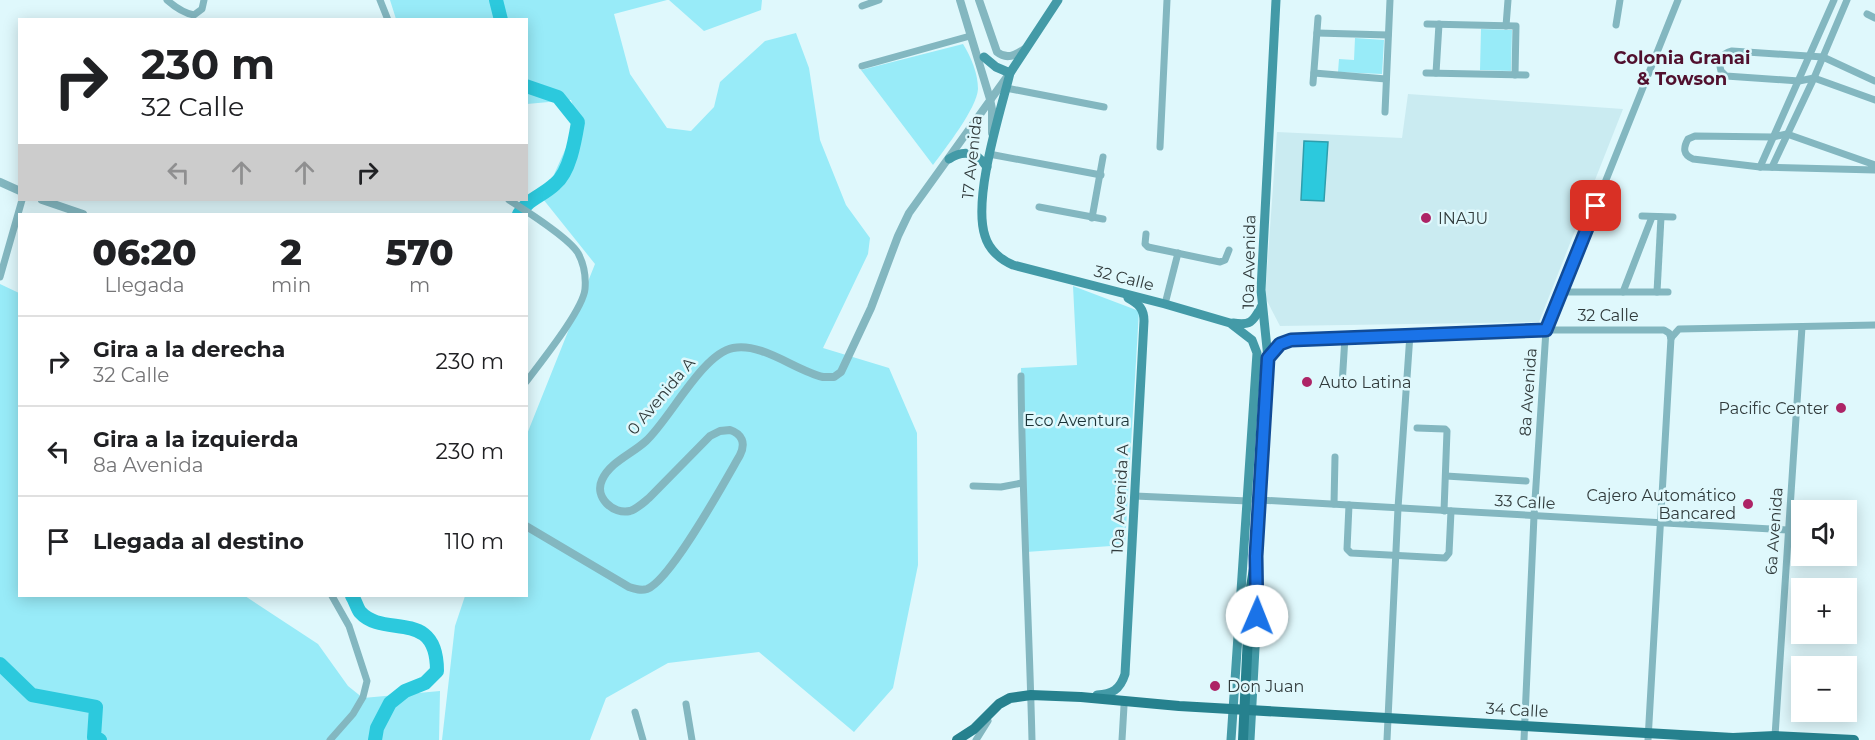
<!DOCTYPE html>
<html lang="es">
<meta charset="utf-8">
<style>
body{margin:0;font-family:Montserrat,sans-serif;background:#f6f6f6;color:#202124;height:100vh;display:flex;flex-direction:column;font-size:22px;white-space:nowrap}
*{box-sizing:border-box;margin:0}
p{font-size:20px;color:#757577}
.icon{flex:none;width:33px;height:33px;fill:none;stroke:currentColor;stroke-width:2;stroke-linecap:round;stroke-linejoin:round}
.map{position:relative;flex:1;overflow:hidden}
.drawer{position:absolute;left:18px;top:213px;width:510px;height:384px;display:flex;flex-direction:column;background:#fff;border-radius:0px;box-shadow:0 3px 15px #0003}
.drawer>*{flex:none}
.hud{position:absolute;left:18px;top:18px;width:510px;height:183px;border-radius:0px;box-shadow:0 3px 15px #0003;background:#fff;color:#202124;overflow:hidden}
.buttons{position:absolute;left:1791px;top:500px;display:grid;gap:12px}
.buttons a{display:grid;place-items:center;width:66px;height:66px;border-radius:0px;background:#fff;box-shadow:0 3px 15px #0003;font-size:30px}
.pin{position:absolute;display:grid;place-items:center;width:51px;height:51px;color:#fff;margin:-26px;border-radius:12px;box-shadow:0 3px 9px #0006}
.me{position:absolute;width:66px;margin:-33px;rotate:1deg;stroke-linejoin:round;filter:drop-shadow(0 0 4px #0008)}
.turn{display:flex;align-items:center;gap:21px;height:126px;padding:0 24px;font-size:27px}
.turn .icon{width:78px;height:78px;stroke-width:2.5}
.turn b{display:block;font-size:42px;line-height:51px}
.lanes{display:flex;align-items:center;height:57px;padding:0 24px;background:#0003;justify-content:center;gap:30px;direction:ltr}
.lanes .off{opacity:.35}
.eta{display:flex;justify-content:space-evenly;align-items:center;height:102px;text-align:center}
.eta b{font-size:36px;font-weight:800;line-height:42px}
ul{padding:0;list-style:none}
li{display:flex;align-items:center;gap:18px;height:90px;padding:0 24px;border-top:2px solid #e0e0e0}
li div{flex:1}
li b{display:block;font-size:22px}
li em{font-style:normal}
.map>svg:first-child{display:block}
.built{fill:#caebf1}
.green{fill:#98ebf8}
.water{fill:#2cc9dd;stroke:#2e9ead;stroke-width:1.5}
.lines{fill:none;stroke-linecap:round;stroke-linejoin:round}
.river{stroke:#2cc9dd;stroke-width:14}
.minor{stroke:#83b7c0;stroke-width:7}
.tertiary{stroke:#83b7c0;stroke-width:8}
.secondary{stroke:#439aa7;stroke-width:9}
.primary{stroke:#26818e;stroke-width:10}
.route-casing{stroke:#114b97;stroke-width:15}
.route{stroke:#1a73e8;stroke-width:10}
.poi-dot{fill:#ad2466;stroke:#dff8fc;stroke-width:2}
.labels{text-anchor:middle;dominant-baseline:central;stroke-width:5;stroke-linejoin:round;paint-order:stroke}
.street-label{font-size:16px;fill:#313b3c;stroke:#dff8fc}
.poi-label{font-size:16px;fill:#313b3c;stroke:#dff8fc;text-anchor:start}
.park-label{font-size:16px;fill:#1b3337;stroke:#dff8fc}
.neighbourhood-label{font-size:18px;font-weight:bold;fill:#51102e;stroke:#dff8fc}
</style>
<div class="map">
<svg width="1875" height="740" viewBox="0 0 1875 740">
<rect width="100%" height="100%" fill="#dff8fc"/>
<!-- built -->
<polygon class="built" points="1408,94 1623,109 1539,322 1280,326 1265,297 1277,132 1402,138"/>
<!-- green -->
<g class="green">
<polygon points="390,0 667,0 614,14 630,74 667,128 691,131 714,107 720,82 765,41 796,33 809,68 820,140 846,205 870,238 868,254 823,348 889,368 917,433 918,565 893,688 854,732 759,652 668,663 606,698 590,740 442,740 455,626 465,596 526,596 527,434 595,264 543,199 578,121 571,100 527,104 526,20 396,19"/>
<polygon points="669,0 762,0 761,10 704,31"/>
<polygon points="1481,29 1512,30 1511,71 1480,70"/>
<polygon points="1355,38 1384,40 1382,74 1338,72 1339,59 1354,60"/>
<path d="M963,44C971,57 978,73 978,89C977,108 945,149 933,165L861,70Z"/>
<polygon points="0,284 19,293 20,596 245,596 318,644 348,686 363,698 440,691 439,740 0,740"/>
<polygon points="1073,286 1139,311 1125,545 1026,552 1021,368 1077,365"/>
</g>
<!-- water -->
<polygon class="water" points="1304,141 1328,142 1324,201 1301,200"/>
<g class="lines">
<!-- river -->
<g class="river">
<polyline points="496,0 501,20"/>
<path d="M519,214C530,197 541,197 555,184C570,172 575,140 578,122L558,97L526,86"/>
<path d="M352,596C355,600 357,608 360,612C384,639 437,607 437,671L425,683L405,691L390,703L377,728L375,740"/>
<polyline points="0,664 32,695 96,707 94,737 100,740"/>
</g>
<!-- minor -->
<g class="minor">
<path d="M167,0C175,7 183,13 194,15L202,9L204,0"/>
<polyline points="380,0 388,20"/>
<polyline points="862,6 879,0"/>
<polyline points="1867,14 1875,18"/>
<polyline points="1427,24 1516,26 1515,75"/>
<polyline points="1616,25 1620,0"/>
<polyline points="1506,26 1508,0"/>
<polyline points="1317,33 1388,35"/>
<polyline points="862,66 970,36"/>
<polyline points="1314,73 1386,79"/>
<polyline points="1426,73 1526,75"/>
<polyline points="1436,73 1439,24"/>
<path d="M1875,81L1823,57L1732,51C1721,54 1718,60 1721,71L1726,76L1799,81L1814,78L1875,100"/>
<polyline points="1313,83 1318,18"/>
<polyline points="1006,88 1104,107"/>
<polyline points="1385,112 1390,0"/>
<polyline points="1160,147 1167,0"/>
<polyline points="989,154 1101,175"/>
<path d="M1875,165L1787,134L1773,137L1695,136L1688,139C1683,148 1683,155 1693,159L1760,167L1875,170"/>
<polyline points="1760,167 1834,0"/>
<polyline points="1772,167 1814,78 1847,0"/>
<path d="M509,200C526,211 568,237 578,253C584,264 586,277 585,289C583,310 540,363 526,382"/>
<polyline points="1039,207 1103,219"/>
<polyline points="1642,216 1673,217"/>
<polyline points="1092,218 1103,157"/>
<polyline points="1146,234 1145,244 1148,247 1220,262 1225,260 1229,250"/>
<polyline points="0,277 22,200"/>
<polyline points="1561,292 1668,292"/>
<polyline points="1623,292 1652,217"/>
<polyline points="1657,292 1661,217"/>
<polyline points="1165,304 1178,253"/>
<polyline points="1671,338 1679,329 1875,325"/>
<polyline points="1268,358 1280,344 1291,340 1546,330 1664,330 1669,333 1671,338"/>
<path d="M1021,376C1022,497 1029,619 1032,740"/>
<polyline points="1342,385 1345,337"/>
<polyline points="1417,428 1445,429 1447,431 1444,511"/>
<polyline points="1446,476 1526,481"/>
<polyline points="973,486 1001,487 1022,483"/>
<polyline points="1135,496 1248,501"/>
<polyline points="1260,500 1788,530"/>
<polyline points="1334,504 1335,457"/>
<polyline points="1349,505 1347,549 1351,553 1445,558 1449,553 1451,511"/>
<polyline points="686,704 692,740"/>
<polyline points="635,712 643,740"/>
<polyline points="1775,736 1802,327"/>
<polyline points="330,740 353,714 363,697 367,681 349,626 332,596"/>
<polyline points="976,740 988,721"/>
<polyline points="1122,740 1124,706"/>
<polyline points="1387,740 1398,508 1410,334"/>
<polyline points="1524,740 1534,516 1546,330 1678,0"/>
<polyline points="1648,740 1671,338"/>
</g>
<!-- tertiary -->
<g class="tertiary">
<polyline points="960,0 990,99 992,109 992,133"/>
<path d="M979,0L997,52C1007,60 1015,55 1025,49"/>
<polyline points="0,182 20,191"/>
<polyline points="42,200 83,214"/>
<path d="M526,526L629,587C635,589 641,591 647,589C671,580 725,481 740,455C746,443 742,434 730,430L720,431L710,436L649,498C643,503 637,509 630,511C613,515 594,497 602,480C610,462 632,454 646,441C670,419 702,354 733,348C762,342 796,371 823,377H834L841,372L871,308L898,236L909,213L1009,74"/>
</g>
<!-- secondary -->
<g class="secondary">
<path d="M1058,0L1010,73L1008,81C998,119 973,200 985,236C989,250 1001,260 1013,265L1165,304L1230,323L1252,340L1257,353L1231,740"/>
<polyline points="984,57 996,67 1010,73"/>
<path d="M949,159C964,149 977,152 987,167"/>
<path d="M1233,323C1250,326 1253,322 1261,307"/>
<path d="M1097,695C1112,694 1120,690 1125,674L1144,321C1144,309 1139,304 1128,298"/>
<polyline points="1250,740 1258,593 1256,556 1268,358 1261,290 1276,0"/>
</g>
<!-- primary -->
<g class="primary">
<polyline points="957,740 974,729 999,704 1010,698 1031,695 1081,697 1179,706 1733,738 1775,736 1854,740"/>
<polyline points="1243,740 1250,593 1256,556"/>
</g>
</g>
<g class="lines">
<defs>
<polyline id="route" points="1257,616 1256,556 1268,358 1280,344 1291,340 1546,330 1596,206"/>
</defs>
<!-- route casing -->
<use href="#route" class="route-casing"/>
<!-- route -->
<use href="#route" class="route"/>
</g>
<!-- markers -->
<g class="poi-dot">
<circle cx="1426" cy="218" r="6"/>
<circle cx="1307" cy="382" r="6"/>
<circle cx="1841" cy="408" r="6"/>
<circle cx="1748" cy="504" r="6"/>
<circle cx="1215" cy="686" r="6"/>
</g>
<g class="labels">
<!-- street labels -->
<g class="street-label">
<text transform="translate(972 157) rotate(-84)">17 Avenida</text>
<text transform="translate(1249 262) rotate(-89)">10a Avenida</text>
<text transform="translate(1124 278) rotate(14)">32 Calle</text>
<text x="1608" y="315">32 Calle</text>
<text transform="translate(1528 392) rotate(-86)">8a Avenida</text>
<text transform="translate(661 396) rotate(-50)">0 Avenida A</text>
<text transform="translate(1120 499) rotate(-87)">10a Avenida A</text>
<text transform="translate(1525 502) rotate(3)">33 Calle</text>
<text transform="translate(1774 531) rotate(-86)">6a Avenida</text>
<text transform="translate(1517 710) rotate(3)">34 Calle</text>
</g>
<!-- poi labels -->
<g class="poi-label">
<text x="1438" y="218">INAJU</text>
<text x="1319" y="382">Auto Latina</text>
<text x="1829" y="408" text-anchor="end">Pacific Center</text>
<text x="1736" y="495" text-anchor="end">Cajero Automático<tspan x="1736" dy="18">Bancared</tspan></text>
<text x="1227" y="686">Don Juan</text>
</g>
<!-- park labels -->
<g class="park-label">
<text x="1077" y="420">Eco Aventura</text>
</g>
<!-- neighbourhood labels -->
<g class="neighbourhood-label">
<text x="1682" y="58">Colonia Granai<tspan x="1682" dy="21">&amp; Towson</tspan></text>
</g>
</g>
</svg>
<div class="buttons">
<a><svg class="icon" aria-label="sound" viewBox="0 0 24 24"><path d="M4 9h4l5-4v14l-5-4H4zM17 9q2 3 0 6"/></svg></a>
<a>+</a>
<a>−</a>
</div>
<div class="pin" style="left:1596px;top:206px;background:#d93025"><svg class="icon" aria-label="arrive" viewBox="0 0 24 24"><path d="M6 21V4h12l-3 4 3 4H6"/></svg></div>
<svg class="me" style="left:1257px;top:616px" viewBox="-20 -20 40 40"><circle r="19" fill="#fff"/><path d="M0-13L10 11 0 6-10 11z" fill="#1a73e8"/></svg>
<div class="hud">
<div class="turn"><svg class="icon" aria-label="right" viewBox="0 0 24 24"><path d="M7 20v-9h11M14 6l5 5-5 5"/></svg><div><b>230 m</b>32 Calle</div></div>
<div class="lanes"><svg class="icon off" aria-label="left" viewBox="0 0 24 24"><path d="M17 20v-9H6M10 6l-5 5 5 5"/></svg><svg class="icon off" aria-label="ahead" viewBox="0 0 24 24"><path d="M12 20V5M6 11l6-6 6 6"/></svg><svg class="icon off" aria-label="ahead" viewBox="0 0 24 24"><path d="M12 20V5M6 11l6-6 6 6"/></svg><svg class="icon" aria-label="right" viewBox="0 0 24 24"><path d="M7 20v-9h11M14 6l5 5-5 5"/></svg></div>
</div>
<section class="drawer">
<div class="eta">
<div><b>06:20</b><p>Llegada</p></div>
<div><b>2</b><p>min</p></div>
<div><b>570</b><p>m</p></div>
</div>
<ul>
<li><svg class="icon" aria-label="right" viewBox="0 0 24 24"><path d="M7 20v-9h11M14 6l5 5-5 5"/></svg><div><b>Gira a la derecha</b><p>32 Calle</p></div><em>230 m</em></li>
<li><svg class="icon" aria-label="left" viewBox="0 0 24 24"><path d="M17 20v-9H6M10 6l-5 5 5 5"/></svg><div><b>Gira a la izquierda</b><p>8a Avenida</p></div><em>230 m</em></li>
<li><svg class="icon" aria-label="arrive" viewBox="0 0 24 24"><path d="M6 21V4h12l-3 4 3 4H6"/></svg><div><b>Llegada al destino</b></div><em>110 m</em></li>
</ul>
</section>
</div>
